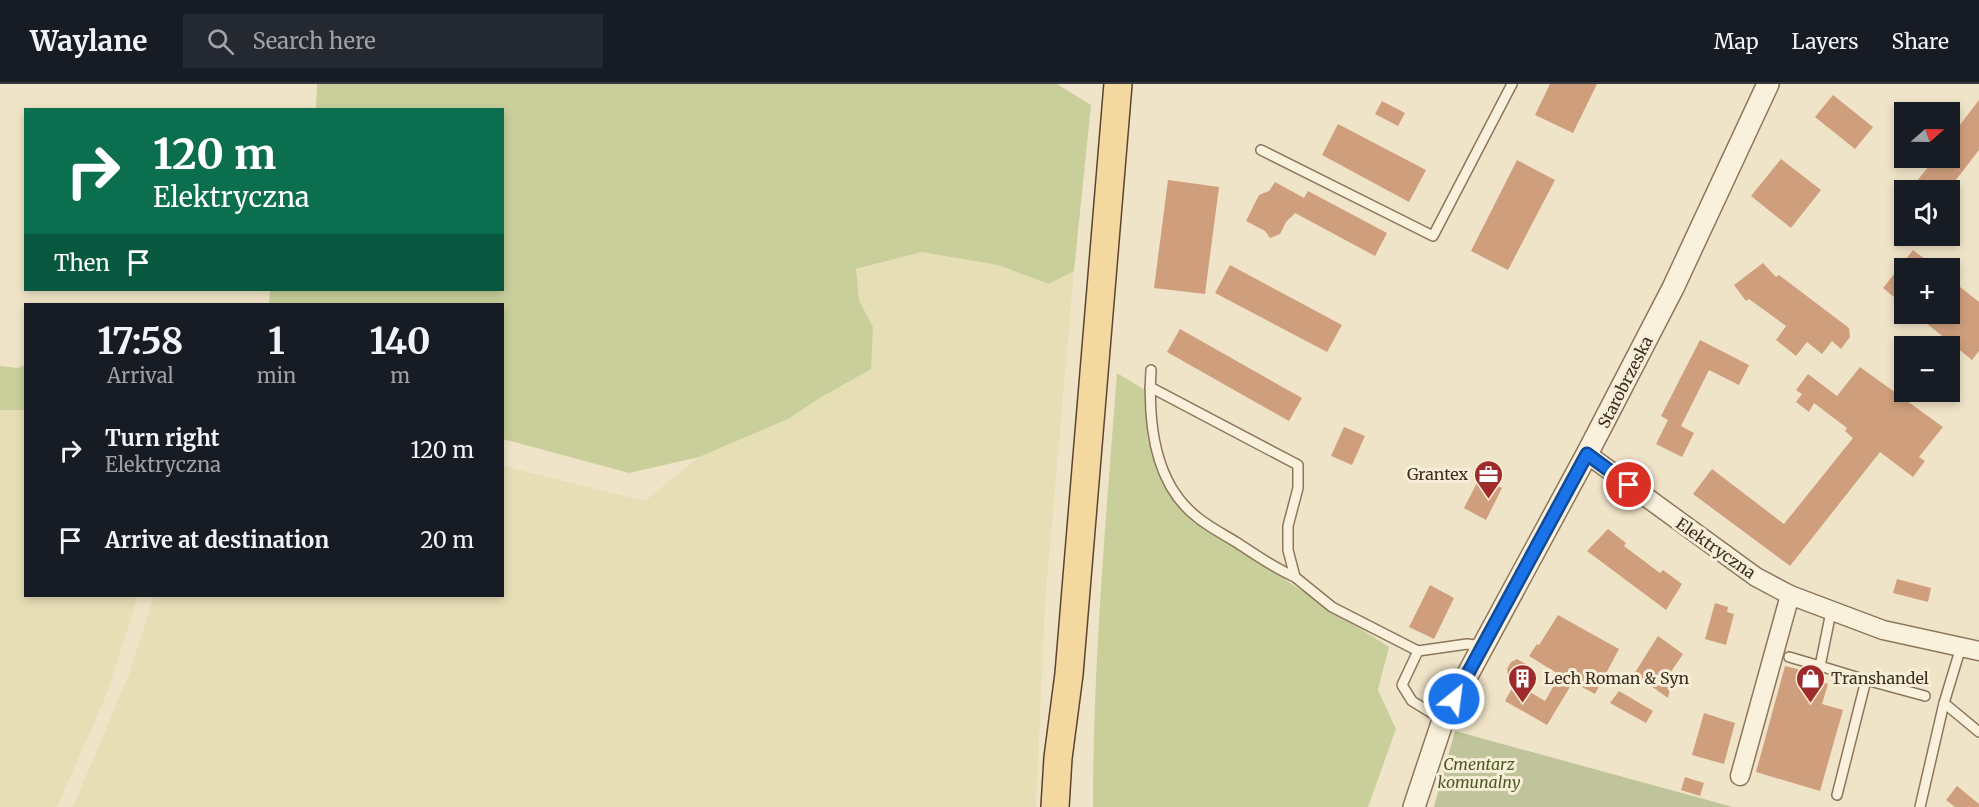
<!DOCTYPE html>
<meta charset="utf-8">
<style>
body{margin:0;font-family:Merriweather,serif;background:#242831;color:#f1f3f6;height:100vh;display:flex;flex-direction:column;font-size:22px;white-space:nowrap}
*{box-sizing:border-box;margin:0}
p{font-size:20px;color:#9ea1a6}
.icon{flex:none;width:33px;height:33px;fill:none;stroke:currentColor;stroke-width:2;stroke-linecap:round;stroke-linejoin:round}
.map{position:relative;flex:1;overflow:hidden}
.panel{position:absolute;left:24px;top:219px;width:480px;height:294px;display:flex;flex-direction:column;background:#171b24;border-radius:0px;box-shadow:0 3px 9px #0003}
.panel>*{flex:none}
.top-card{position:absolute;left:24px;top:24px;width:480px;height:183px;border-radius:0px;box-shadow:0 3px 9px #0003;background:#0b6e4f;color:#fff;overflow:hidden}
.needle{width:39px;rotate:70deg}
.fabs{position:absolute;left:1894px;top:18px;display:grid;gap:12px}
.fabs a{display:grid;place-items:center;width:66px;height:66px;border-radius:0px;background:#171b24;box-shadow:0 3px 9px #0003;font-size:30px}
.pin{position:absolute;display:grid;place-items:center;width:51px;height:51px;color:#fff;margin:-26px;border:3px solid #fff;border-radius:50%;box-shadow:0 2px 6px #0007}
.me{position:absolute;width:66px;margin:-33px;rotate:29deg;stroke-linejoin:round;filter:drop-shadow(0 0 4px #0008)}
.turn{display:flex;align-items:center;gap:21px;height:126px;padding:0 30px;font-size:27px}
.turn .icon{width:78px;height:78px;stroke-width:2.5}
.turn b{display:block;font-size:42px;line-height:51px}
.then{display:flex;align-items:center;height:57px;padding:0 30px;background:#0003;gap:12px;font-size:22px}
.eta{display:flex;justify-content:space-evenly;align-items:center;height:102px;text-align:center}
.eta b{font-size:36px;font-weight:700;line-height:42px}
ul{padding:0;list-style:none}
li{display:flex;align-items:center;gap:18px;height:90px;padding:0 30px}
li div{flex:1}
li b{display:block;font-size:22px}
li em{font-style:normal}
header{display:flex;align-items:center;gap:36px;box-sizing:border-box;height:84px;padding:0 30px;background:#171b24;border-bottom:2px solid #363941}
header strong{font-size:28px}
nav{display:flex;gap:33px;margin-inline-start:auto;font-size:21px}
.search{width:420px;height:54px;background:#242831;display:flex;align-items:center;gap:15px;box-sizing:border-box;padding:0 21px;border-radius:0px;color:#9ea1a6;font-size:22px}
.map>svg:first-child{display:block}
.farmland{fill:#e6deb5}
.green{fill:#c9cf9b}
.cemetery{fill:#bfc49a}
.building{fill:#cf9f7d}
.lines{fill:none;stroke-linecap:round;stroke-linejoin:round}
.service-casing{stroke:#8d765c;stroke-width:12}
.minor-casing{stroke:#8d765c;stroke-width:21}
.tertiary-casing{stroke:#8d765c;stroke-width:24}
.primary-casing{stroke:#5b4430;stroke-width:30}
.service{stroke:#faf1dc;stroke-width:9}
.minor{stroke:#faf1dc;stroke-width:18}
.tertiary{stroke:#faf1dc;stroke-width:21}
.primary{stroke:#f3d9a0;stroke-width:27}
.route-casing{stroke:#114b97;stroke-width:15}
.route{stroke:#1a73e8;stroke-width:10}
.labels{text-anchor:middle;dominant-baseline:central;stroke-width:6;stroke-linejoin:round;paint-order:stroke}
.street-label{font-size:16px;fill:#3d2e20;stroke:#f7eed8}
.poi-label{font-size:16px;fill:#3d2e20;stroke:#f7eed8;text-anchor:start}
.park-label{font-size:16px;font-style:italic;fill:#4d5a26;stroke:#f7eed8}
</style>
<header>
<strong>Waylane</strong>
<div class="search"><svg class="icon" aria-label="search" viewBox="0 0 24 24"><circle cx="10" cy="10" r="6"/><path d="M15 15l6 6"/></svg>Search here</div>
<nav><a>Map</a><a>Layers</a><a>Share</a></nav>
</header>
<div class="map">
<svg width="1979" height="723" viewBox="0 0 1979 723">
<rect width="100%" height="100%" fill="#f0e4c8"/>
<!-- farmland -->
<g class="farmland">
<polygon points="922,168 998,181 1049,200 1074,187 1045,519 1036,723 73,723 130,588 154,512 502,512 503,382 645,417 699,373 788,335 823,312 873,243 859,216 856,186"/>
<polygon points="0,326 25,326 26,512 138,512 107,609 57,723 0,723"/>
</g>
<!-- green -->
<g class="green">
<polygon points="317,0 1057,0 1091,21 1074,187 1049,200 998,181 922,168 856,185 859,216 873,243 871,285 823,312 788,335 699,373 629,389 503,355 502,220 269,220 270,206 502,206 502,26 316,25"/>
<polygon points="25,281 25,326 0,326 0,282 17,284"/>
<path d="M1117,289L1145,306L1147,351L1157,388L1188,433L1389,563L1378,606L1396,645L1368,723H1093C1093,578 1106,433 1117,289Z"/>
</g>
<!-- cemetery -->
<polygon class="cemetery" points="1455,647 1733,723 1434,723"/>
<!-- building -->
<g class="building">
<polygon points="1550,0 1597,0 1573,49 1535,31"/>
<polygon points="1833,11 1873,43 1855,65 1815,33"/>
<polygon points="1979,16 1979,66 1948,106 1910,106 1935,74 1950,74 1950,54"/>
<polygon points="1382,17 1405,29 1398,42 1375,30"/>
<polygon points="1338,40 1426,86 1409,118 1322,71"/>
<polygon points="1781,75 1821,106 1791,144 1751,112"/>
<polygon points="1517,76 1555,96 1508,186 1471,167"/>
<polygon points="1168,96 1219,103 1205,210 1154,204"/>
<polygon points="1275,98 1304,114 1308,107 1387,149 1375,172 1295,129 1286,138 1280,150 1270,154 1265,147 1246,137 1259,111 1269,107"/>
<polygon points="1913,166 1937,184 1905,184 1905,222 1883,204"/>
<polygon points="1763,179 1776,193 1779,191 1849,244 1850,253 1841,265 1832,257 1822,270 1807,258 1796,272 1776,256 1786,242 1749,215 1746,217 1734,201"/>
<polygon points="1230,181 1342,241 1327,268 1215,209"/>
<polygon points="1950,195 1979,218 1979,267 1972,276 1915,230 1950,230"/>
<polygon points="1180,245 1302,314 1289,337 1167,268"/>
<polygon points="1700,256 1749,281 1739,301 1709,286 1681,342 1694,349 1682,373 1656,360 1668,336 1661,332"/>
<polygon points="1860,283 1943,343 1919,373 1925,377 1913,393 1880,368 1790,482 1693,410 1712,385 1784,440 1853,354 1845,347 1847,344 1814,319 1809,328 1796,318 1802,310 1796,306 1808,290 1837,312"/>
<polygon points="1344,343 1365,352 1352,381 1331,372"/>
<polygon points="1480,393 1502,404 1486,436 1464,424"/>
<polygon points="1608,445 1626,459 1624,462 1660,489 1663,486 1682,500 1666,526 1587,467"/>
<polygon points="1897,495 1931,504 1928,518 1893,509"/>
<polygon points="1430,501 1454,514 1434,555 1409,543"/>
<polygon points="1715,519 1728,523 1727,528 1734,530 1726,561 1705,555"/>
<polygon points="1558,531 1619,565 1595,610 1573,598 1547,641 1505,617 1515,599 1545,617 1560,591 1529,572 1537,560 1539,561"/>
<polygon points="1658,552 1683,570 1666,595 1671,599 1668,614 1634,590"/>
<polygon points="1517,575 1529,582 1520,598 1508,591 1507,585 1511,578"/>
<polygon points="1785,582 1805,587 1804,593 1828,600 1822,620 1843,626 1820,707 1756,688"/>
<polygon points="1619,607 1653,627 1646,639 1610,619"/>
<polygon points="1704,629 1735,639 1724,680 1692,671"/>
<polygon points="1685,693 1704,699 1700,712 1681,706"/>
<polygon points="1957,702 1979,720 1979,723 1955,723 1946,716"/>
</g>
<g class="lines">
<defs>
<g id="service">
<polyline points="1261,66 1433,152 1512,0"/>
<path d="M1151,286C1148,337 1153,399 1197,433C1209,443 1223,450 1236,458C1256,471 1274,484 1295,493"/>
<polyline points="1150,303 1298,381 1298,404 1288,442 1288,466 1295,493 1332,523 1418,567"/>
<polyline points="1831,528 1820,582 1866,596 1837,711"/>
<polyline points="1789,573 1820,582"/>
<polyline points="1866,596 1925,612"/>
<polyline points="1944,619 1979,648"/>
<polyline points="1443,636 1412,617 1402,601 1418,567 1467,560 1483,562"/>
<polyline points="1920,723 1944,619 1961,563"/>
</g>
<g id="minor">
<polyline points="1587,370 1756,493 1790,511 1883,546 1979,567"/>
<polyline points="1740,692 1790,511"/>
</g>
<polyline id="tertiary" points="1414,723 1443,636 1587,370 1673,204 1768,0"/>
<polyline id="primary" points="1055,723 1058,674 1069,590 1118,0"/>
</defs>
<!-- service casing -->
<use href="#service" class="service-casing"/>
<!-- minor casing -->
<use href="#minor" class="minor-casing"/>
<!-- tertiary casing -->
<use href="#tertiary" class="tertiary-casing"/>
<!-- primary casing -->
<use href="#primary" class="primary-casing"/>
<!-- service -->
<use href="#service" class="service"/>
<!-- minor -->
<use href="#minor" class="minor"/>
<!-- tertiary -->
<use href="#tertiary" class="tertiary"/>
<!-- primary -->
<use href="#primary" class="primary"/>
</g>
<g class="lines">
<defs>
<polyline id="route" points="1454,615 1587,370 1629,401"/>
</defs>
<!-- route casing -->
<use href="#route" class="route-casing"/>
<!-- route -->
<use href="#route" class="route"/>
</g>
<!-- icons -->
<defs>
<symbol id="office-pin" viewBox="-11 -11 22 30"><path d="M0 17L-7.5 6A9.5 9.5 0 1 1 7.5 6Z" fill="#9e2a2b" stroke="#f7eed8"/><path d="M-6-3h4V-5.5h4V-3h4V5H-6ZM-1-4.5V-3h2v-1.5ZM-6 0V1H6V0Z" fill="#fff"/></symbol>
<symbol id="building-pin" viewBox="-11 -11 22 30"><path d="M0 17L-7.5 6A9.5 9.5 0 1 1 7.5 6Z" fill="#9e2a2b" stroke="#f7eed8"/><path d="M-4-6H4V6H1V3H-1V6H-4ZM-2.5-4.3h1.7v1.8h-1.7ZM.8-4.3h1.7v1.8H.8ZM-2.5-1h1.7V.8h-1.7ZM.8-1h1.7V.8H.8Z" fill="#fff"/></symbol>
<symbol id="shop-pin" viewBox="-11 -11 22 30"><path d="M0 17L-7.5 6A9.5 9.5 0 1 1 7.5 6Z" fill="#9e2a2b" stroke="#f7eed8"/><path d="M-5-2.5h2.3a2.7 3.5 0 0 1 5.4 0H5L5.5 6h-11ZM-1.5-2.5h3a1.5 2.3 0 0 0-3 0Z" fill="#fff"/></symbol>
</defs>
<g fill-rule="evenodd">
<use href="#office-pin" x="1472" y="374" width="33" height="45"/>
<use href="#building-pin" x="1506" y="578" width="33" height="45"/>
<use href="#shop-pin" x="1794" y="578" width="33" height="45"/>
</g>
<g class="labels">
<!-- street labels -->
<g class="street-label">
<text transform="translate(1625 298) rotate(-63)">Starobrzeska</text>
<text transform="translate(1716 464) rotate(35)">Elektryczna</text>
</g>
<!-- poi labels -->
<g class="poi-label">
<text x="1468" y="390" text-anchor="end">Grantex</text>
<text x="1544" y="594">Lech Roman &amp; Syn</text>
<text x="1831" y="594">Transhandel</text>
</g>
<!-- park labels -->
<g class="park-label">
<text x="1479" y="680">Cmentarz<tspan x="1479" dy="18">komunalny</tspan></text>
</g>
</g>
</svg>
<div class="fabs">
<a><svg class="needle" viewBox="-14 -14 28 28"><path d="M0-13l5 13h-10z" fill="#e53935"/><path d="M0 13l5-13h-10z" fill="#9ea1a6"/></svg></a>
<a><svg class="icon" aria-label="sound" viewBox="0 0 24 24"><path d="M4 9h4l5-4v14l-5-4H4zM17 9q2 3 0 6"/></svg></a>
<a>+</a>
<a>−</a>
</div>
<div class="pin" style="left:1629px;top:401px;background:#d93025"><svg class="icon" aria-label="arrive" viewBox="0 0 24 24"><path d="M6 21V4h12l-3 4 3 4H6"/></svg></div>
<svg class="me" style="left:1454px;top:615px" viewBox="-20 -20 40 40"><circle r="17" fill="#1a73e8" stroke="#fff" stroke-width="3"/><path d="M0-11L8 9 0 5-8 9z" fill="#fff"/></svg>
<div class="top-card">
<div class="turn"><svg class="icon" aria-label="right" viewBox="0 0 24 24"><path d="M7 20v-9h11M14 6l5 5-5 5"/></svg><div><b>120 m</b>Elektryczna</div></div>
<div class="then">Then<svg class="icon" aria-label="arrive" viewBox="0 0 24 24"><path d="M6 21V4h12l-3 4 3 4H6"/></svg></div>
</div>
<section class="panel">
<div class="eta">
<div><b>17:58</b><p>Arrival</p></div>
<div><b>1</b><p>min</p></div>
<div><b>140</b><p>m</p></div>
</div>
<ul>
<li><svg class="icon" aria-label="right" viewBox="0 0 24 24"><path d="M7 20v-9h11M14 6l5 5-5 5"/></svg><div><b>Turn right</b><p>Elektryczna</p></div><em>120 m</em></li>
<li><svg class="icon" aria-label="arrive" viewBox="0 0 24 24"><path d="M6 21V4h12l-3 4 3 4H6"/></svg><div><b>Arrive at destination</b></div><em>20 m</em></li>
</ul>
</section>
</div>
